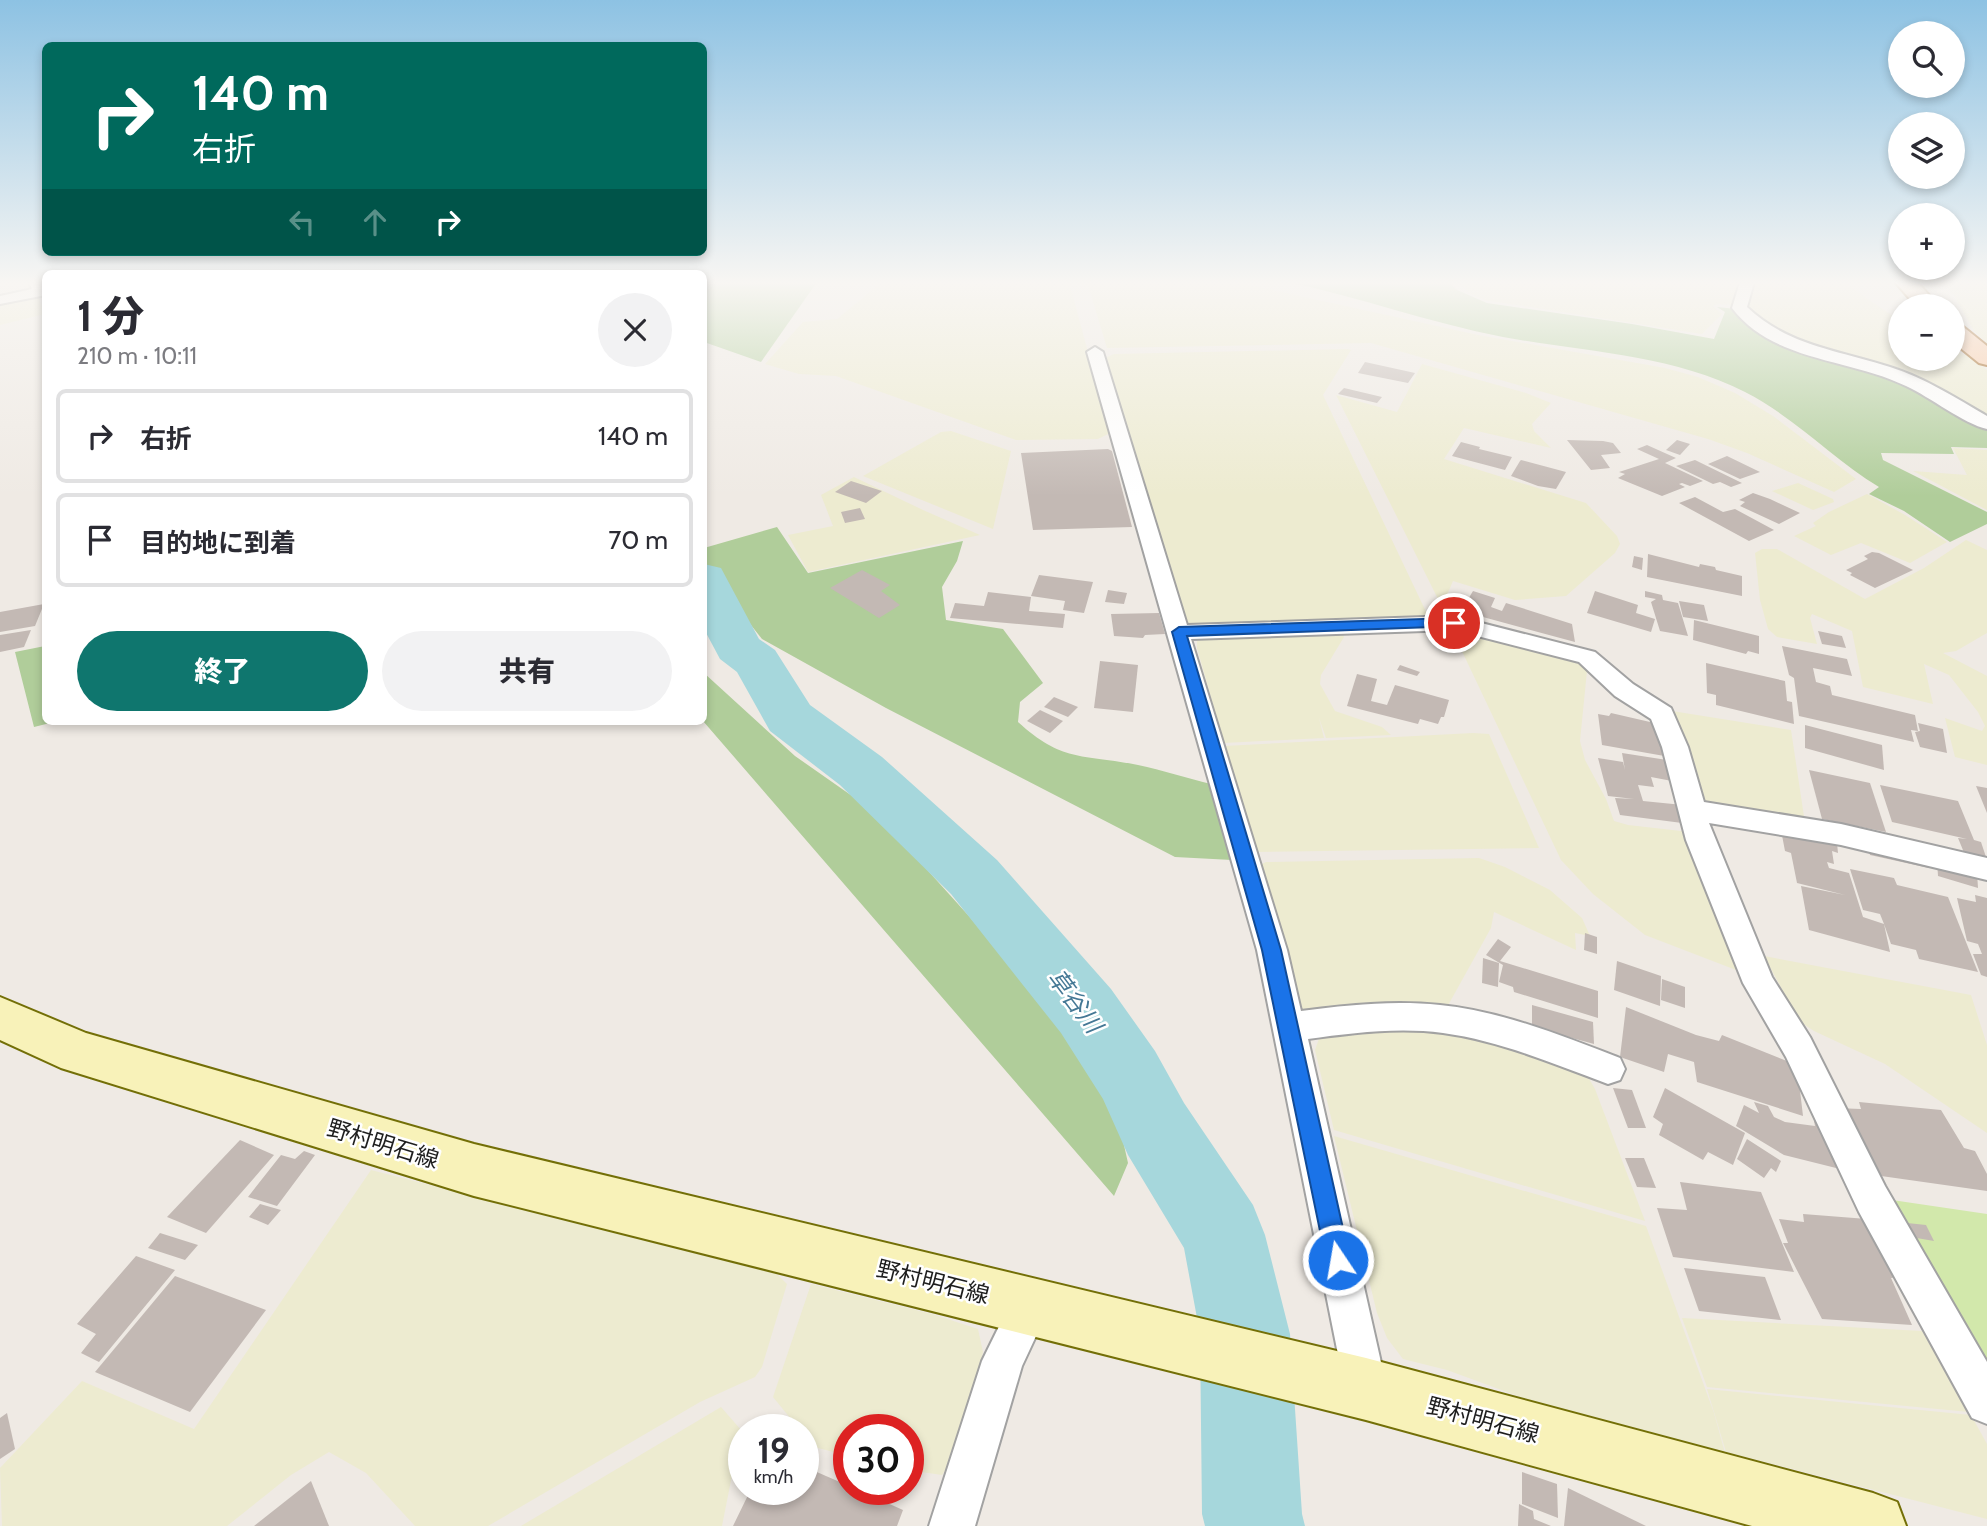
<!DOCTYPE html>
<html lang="ja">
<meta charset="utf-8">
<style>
body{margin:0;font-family:Cabin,"Noto Sans JP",sans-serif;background:#f2f2f3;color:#2b2b33;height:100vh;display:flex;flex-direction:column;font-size:26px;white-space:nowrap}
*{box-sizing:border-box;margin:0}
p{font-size:23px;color:#7c7c81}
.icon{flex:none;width:38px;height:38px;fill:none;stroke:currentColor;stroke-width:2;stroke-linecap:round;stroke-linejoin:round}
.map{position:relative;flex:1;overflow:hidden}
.sheet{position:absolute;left:42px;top:270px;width:665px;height:455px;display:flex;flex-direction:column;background:#fff;border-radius:10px;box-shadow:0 4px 10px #0003}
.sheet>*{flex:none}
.top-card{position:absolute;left:42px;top:42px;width:665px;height:214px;border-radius:10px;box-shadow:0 4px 10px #0003;background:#00695c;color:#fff;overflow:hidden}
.buttons{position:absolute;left:1888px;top:21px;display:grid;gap:14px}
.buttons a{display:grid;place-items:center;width:77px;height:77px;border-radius:50%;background:#fff;box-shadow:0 4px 10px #0003;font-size:35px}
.speed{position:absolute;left:728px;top:1414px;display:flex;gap:14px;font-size:35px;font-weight:700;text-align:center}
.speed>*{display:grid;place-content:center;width:91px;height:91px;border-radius:50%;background:#fff;box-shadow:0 4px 10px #0003;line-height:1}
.speed small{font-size:18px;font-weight:400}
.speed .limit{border:10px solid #d22;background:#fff;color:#111}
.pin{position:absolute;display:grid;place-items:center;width:60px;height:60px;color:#fff;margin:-30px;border:4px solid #fff;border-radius:50%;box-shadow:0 2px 7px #0007}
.me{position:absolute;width:77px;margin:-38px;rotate:348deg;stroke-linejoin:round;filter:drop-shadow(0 0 5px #0008)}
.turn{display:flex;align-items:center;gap:24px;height:147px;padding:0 35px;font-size:32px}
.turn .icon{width:91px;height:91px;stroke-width:2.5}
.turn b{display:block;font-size:49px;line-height:60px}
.lanes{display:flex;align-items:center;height:66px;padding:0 35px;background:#0003;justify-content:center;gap:35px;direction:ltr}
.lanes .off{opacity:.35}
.round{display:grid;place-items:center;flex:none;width:74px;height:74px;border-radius:37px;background:#f2f2f3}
.head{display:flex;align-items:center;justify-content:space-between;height:119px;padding:0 35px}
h1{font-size:42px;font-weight:800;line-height:52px}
.button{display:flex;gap:14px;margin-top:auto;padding:14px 35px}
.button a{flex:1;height:80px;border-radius:42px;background:#0f766e;color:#fff;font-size:28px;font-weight:800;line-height:80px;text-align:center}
.button a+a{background:#f2f2f3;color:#2b2b33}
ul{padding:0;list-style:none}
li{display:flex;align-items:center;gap:21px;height:94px;margin:0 14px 10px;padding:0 21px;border:4px solid #e1e1e2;border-radius:10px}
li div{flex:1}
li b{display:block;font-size:26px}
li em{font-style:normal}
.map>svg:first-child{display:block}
.farmland{fill:#edebd0}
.grass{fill:#d2e8ab}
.forest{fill:#b0cd9a}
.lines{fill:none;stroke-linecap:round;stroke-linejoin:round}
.river{fill:#a6d7dc;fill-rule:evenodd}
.building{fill:#c3b9b4}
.minor-casing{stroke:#a2a2a2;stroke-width:4}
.secondary-casing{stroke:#736f07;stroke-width:4}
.primary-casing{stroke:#955004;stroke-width:4}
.minor{fill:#fff;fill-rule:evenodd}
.secondary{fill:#f8f2b9;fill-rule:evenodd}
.primary{fill:#fac69f;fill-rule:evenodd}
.route{fill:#1a73e8;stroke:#114b97;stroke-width:2}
.labels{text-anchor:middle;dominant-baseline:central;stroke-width:5;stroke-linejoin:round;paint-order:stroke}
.near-street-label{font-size:23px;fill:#1e1e1e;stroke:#fff}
.near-water-label{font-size:24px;font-style:italic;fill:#447895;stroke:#fff}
</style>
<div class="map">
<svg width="1987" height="1526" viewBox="0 0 1987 1526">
<rect width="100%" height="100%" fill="#efeae4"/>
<!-- farmland -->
<g class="farmland">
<polygon points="882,282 1069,282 1110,433 1098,439 1016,440 836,376 799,374 765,364 803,322 837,319"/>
<polygon points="1087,282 1236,282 1478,335 1665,368 1698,377 1735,393 1773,416 1856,479 1834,492 1747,453 1708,439 1371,343 1107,348"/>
<polygon points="1460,282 1743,282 1738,288 1734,305 1718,304 1713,306 1722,314 1702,334 1485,300 1469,293"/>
<polygon points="1753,282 1843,282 1900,321 1900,359 1953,359 1953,350 1970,357 1987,370 1987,419 1802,347 1747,311 1744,297"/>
<polygon points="1943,282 1987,282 1987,343 1974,331 1955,297"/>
<polygon points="37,294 45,314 0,325 0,302"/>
<polygon points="1348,349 1351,350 1323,395 1429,618 1190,626 1184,622 1105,358 1114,354"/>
<polygon points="1422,364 1526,393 1551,403 1532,424 1534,431 1551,448 1464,428 1444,459 1586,503 1617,536 1620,544 1615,553 1566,596 1515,600 1453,581 1442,607 1336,395 1397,412"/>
<polygon points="951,431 1011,451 993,529 863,476 941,432"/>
<polygon points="1953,448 1987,450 1987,510 1913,471 1967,475"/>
<polygon points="854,477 923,510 980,535 808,572 788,535 833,526 821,495"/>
<polygon points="1798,483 1833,499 1834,502 1813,510 1772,491"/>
<polygon points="1867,494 1905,515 1947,542 1910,563 1861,543 1831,555 1794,536 1816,526 1813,523 1829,512"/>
<polygon points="1966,540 1987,550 1987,633 1956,651 1943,653 1987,676 1987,765 1955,757 1945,718 1982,731 1985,726 1978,712 1949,675 1924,664 1933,704 1863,687 1852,631 1812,614 1810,618 1817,644 1777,637 1768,629 1760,600 1756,562 1755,553 1762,549 1777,549 1865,599 1924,568"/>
<polygon points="1451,628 1583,664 1587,671 1580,741 1585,760 1606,799 1614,821 1628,825 1690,832 1749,975 1645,935 1593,894 1561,860"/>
<polygon points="1342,632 1344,637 1321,675 1320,684 1335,711 1382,727 1391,735 1326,738 1319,718 1324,738 1224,743 1197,648 1197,641 1206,637"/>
<polygon points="1672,711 1791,730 1805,823 1701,802 1679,723"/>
<polygon points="1473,733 1489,734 1539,848 1254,852 1224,746"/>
<polygon points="1479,858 1505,867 1550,890 1582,918 1590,936 1575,933 1576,950 1494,912 1491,928 1446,1009 1312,1014 1298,1006 1260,865 1266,862"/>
<polygon points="1764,956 1971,995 1987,1045 1987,1133 1885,1064 1814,1031 1799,1021"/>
<polygon points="1450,1028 1585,1072 1595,1089 1645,1221 1334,1130 1315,1050 1321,1033"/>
<polygon points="1334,1136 1646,1226 1714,1413 1725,1453 1534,1402 1447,1370 1403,1359 1387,1338 1377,1313"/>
<polygon points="371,1170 777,1274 787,1284 762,1367 755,1377 700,1402 488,1526 415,1526 366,1473 329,1452 291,1475 227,1526 2,1526 0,1468 82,1381 194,1429"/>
<polygon points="811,1284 932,1314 978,1329 983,1352 956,1454 942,1475 908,1470 908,1430 849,1430 849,1456 814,1447 803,1430 800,1430 773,1397"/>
<polygon points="1682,1318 1922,1331 1969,1412 1707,1387"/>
<polygon points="1707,1389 1971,1415 1987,1444 1987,1519 1726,1452"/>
<polygon points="721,1407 741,1430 722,1526 521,1526"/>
</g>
<!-- grass -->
<polygon class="grass" points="1892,1200 1987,1214 1987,1397"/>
<!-- forest -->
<g class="forest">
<polygon points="704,282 817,282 761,362 704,342"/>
<path d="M1287,282H1449L1457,290L1487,303L1632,324L1714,339L1725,312L1717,307L1736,309L1751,327L1767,338L1888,375L1987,426V448L1951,447L1954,454L1881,453L1883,460L1987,512V524L1950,542L1904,511L1869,494L1879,487C1833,459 1794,417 1745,392C1670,354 1584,352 1503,337C1430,323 1360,297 1287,282Z"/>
<path d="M777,527L808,573L963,541L957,561L942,587L946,620L1003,629L1043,683L1020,702L1018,722C1063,763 1083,754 1138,765C1162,770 1187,778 1211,784L1232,860L1175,857L886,708L762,639L704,566V548Z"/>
<polygon points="45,646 46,721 58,721 34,727 15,652"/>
<polygon points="704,673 795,756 875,812 1107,1069 1128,1163 1114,1196 703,721"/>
</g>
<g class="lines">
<!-- river -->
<polygon class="river" points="704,564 721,568 759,639 775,650 810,705 882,757 997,860 1111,989 1155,1051 1184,1103 1253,1205 1265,1235 1290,1334 1302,1514 1305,1526 1205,1526 1202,1514 1200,1334 1184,1248 1128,1155 1103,1099 1061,1033 951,894 840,785 770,731 737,672 720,659 704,629"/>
</g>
<!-- building -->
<g class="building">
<polygon points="1365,362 1415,373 1408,383 1358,373"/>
<polygon points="1344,388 1382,397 1377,403 1338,394"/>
<polygon points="1567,440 1603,441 1613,443 1621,453 1601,455 1610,468 1591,470"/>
<polygon points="1677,440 1690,444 1680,455 1666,450"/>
<polygon points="1461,442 1480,447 1479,449 1512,457 1505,470 1452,456"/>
<polygon points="1647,445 1676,458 1665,463 1703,481 1690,486 1682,483 1679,484 1685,487 1662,496 1618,478 1625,474 1619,472 1659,459 1637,449"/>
<polygon points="1108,449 1112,451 1132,527 1033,530 1021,453"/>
<polygon points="1727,456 1760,472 1740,479 1708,464"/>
<polygon points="1695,460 1742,483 1731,487 1720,482 1713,484 1676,466"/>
<polygon points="1520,461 1521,460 1566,472 1556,489 1538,486 1511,476"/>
<polygon points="851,481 882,491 866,503 835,492"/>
<polygon points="1753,493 1770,499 1800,513 1779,524 1740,506 1745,502 1739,500"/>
<polygon points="1695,497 1723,512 1735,509 1774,530 1749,541 1679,503"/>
<polygon points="860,508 865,519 845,523 841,512"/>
<polygon points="1872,552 1879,553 1913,570 1875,588 1850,575 1852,573 1846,570 1868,559 1864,556"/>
<polygon points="1648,554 1699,567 1700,564 1715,567 1716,570 1742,576 1742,596 1647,577"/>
<polygon points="1634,556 1643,558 1642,570 1632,567"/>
<polygon points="862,570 890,585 881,591 900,605 879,618 830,588"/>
<polygon points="1039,575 1093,582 1084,613 1063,610 1065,601 1031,596"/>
<polygon points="1108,590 1127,593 1124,604 1105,602"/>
<polygon points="1473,591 1495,598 1491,607 1502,611 1506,603 1572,624 1575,642 1461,611"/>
<polygon points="1595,591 1638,605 1636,613 1655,619 1651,632 1587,613"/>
<polygon points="1645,591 1662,595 1663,600 1678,603 1688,636 1660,631 1651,602 1656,599 1645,597"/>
<polygon points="988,592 1031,597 1029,611 1065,614 1063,628 950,618 955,603 984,606"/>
<polygon points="1679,601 1704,605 1708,621 1683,617"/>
<polygon points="44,604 35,626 0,632 0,612"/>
<polygon points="1159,613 1165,634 1145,635 1143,638 1114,636 1111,614"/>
<polygon points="1694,620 1759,636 1759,654 1748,651 1746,654 1693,640"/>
<polygon points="31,630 24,647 0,652 0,635"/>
<polygon points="1818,631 1842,636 1846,648 1822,644"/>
<polygon points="1782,646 1847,659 1852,676 1813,668 1816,682 1830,686 1832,695 1915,715 1918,731 1911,730 1914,742 1799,716 1794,678 1789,675"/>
<polygon points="1100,661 1138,665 1133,712 1094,708"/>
<polygon points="1706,663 1785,681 1787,701 1792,702 1794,724 1716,705 1716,695 1707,693"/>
<polygon points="1400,665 1420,672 1417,676 1397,670"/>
<polygon points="1357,674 1377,679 1371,701 1387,705 1395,685 1449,700 1444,717 1441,717 1438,724 1420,719 1418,724 1347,706"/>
<polygon points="1054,697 1078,707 1068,717 1044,707"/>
<polygon points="1040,710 1063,721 1050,733 1027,721"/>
<polygon points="1611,713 1663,725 1670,757 1602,745 1598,714 1609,716"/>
<polygon points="1918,723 1943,729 1947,753 1920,747 1915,732 1920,731"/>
<polygon points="1805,725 1882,745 1884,770 1805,748"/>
<polygon points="1622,753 1667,760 1672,781 1651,777 1654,787 1638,785 1643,801 1683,805 1690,824 1620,815 1615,798 1634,799 1608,796 1598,758 1623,762 1625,770"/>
<polygon points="1809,770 1870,783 1886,832 1822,819"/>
<polygon points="1880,785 1958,801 1974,840 1981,842 1987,860 1965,855 1958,838 1967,839 1892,822"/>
<polygon points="1976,786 1987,788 1987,813"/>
<polygon points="1781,830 1837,843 1838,853 1832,851 1834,864 1827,862 1829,868 1849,873 1863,917 1884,924 1880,914 1863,910 1850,869 1894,878 1897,885 1948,897 1978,972 1919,959 1916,950 1891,944 1884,924 1890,952 1809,930 1801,886 1845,895 1797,883 1791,853 1785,851"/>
<polygon points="1868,847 1928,861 1929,868 1870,855"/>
<polygon points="1937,861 1977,873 1978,888 1938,876"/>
<polygon points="1975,895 1987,898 1987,977 1981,975 1973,954 1982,954 1978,944 1967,941 1957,898 1976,902"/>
<polygon points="1585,933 1597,937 1597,954 1584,950"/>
<polygon points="1498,939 1511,947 1500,961 1598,991 1598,1018 1514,992 1513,987 1499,982 1503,965 1486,955"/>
<polygon points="1483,958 1499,963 1498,987 1482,983"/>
<polygon points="1617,961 1661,976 1660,1006 1614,990"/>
<polygon points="1662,979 1685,987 1685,1008 1661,1000"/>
<polygon points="1532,1005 1593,1022 1594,1044 1532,1027"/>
<polygon points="1626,1007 1696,1035 1719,1041 1722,1035 1797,1065 1803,1116 1697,1082 1694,1062 1668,1054 1664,1072 1620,1057"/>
<polygon points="1613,1088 1632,1090 1646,1128 1628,1128"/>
<polygon points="1665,1088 1745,1133 1733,1165 1708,1152 1703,1160 1659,1135 1663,1124 1653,1117"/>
<polygon points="1754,1102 1768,1106 1774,1117 1785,1122 1815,1126 1814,1121 1827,1124 1844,1170 1784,1155 1736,1126 1744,1105 1759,1113"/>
<polygon points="1859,1102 1941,1110 1964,1148 1975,1151 1987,1174 1987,1191 1867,1174 1835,1108 1861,1109"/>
<polygon points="1747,1139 1781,1161 1776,1172 1771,1168 1764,1178 1737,1159"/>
<polygon points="240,1140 274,1155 206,1233 167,1217"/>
<polygon points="304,1151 315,1155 277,1206 248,1197 281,1155 295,1159"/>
<polygon points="1625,1158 1644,1158 1656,1188 1637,1187"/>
<polygon points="1680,1182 1761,1192 1794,1272 1673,1257 1657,1208 1687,1210"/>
<polygon points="260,1204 281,1210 268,1225 249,1217"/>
<polygon points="1803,1214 1867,1219 1899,1277 1891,1278 1912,1325 1822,1319 1783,1243 1788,1243 1779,1219 1804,1222"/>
<polygon points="1898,1222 1926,1225 1934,1241 1905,1236"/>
<polygon points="160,1233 198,1245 185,1260 148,1248"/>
<polygon points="136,1256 175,1270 99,1362 81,1353 96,1334 77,1324"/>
<polygon points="1684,1268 1765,1277 1781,1320 1699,1311"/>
<polygon points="175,1276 266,1310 190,1412 95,1372"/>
<polygon points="7,1413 15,1449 0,1459 0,1418"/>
<polygon points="803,1466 849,1486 849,1489 856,1489 903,1510 897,1526 733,1526 751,1489 803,1489"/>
<polygon points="1522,1472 1557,1484 1558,1518 1522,1504"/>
<polygon points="311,1481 329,1526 254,1526"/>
<polygon points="1568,1488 1646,1526 1564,1526"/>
<polygon points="1519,1504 1533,1511 1534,1519 1551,1526 1518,1526"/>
</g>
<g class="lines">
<defs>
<g id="minor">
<polygon points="29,282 43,282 46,295 0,304 0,296 32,289"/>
<path d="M1740,282H1754L1747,307C1788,346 1838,350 1890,367C1925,378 1956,398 1987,416V429C1964,424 1930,397 1906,386C1849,358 1773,362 1732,308Z"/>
<path d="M1095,347L1103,352L1187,625L1454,616L1595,652L1633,684L1671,708L1688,747L1704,802L1841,824L1987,858V880L1841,845L1709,823L1772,977L1810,1037L1885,1186L1987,1362V1424L1972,1418L1859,1212L1786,1057L1743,983L1686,840L1662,747L1651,719L1615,696L1579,662L1454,630L1191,639L1287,950L1301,1011C1347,1005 1394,1000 1440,1005C1502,1011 1562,1036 1620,1058L1625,1069L1620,1080L1608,1084C1554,1064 1501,1041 1443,1033C1398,1027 1352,1033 1308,1039L1387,1389L1381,1404L1366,1410L1351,1404L1345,1389L1257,950L1087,352Z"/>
<polygon points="1030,1286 1044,1292 1050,1306 1022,1366 975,1526 929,1526 982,1361 1016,1292"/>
</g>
<polygon id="secondary" points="0,997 86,1033 474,1144 1366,1358 1873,1493 1897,1502 1906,1526 1752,1526 1366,1420 474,1196 61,1068 0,1040"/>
<g id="primary">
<polygon points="1895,282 1917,282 1939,306 1916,306"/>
<polygon points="1953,323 1961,325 1987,346 1987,365 1979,363 1953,342"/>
</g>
</defs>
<!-- minor casing -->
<use href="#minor" class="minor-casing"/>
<!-- secondary casing -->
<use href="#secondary" class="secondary-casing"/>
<!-- primary casing -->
<use href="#primary" class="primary-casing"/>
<!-- minor -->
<use href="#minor" class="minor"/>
<!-- secondary -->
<use href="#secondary" class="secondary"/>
<!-- primary -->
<use href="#primary" class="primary"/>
</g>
<!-- sky -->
<linearGradient id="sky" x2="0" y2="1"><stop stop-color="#8dc2e3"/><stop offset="0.57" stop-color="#f8f6f3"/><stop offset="1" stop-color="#f8f6f3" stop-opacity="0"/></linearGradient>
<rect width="1987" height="496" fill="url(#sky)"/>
<!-- route -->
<polygon class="route" points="1454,618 1461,623 1459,626 1187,636 1281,950 1350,1260 1347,1268 1338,1272 1330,1268 1326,1260 1262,950 1172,632 1179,627"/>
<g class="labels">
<!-- near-street labels -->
<g class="near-street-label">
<text transform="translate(383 1144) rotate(17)">野村明石線</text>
<text transform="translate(933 1282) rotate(14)">野村明石線</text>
<text transform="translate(1483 1420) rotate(15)">野村明石線</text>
</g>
<!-- near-water labels -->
<g class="near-water-label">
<text transform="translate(1075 1001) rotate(53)">草谷川</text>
</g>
</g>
</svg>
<div class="buttons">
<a><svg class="icon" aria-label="search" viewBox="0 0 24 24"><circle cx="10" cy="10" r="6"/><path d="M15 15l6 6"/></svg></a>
<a><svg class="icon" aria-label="layers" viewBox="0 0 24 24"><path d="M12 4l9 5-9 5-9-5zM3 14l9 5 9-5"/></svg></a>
<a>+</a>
<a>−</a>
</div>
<div class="speed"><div>19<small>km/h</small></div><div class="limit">30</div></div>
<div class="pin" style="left:1454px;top:623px;background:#d93025"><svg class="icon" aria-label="arrive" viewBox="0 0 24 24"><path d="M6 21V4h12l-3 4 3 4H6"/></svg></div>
<svg class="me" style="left:1338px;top:1260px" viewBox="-20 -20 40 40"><circle r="17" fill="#1a73e8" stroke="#fff" stroke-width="3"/><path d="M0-11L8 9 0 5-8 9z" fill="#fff"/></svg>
<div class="top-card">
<div class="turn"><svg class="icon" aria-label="right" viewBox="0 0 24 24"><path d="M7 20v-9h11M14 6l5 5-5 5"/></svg><div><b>140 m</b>右折</div></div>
<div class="lanes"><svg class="icon off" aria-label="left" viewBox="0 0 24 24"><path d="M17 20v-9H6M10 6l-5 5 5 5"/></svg><svg class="icon off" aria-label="ahead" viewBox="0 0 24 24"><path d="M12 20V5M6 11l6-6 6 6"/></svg><svg class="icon" aria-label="right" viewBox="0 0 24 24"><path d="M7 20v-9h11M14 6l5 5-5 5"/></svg></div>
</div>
<section class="sheet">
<div class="head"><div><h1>1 分</h1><p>210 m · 10:11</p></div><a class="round"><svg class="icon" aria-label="close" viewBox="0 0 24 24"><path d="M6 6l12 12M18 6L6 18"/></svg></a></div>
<ul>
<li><svg class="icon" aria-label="right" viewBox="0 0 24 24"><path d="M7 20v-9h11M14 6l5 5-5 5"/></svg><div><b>右折</b></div><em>140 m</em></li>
<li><svg class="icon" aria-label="arrive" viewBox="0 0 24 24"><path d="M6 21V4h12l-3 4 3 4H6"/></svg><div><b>目的地に到着</b></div><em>70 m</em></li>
</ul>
<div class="button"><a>終了</a><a>共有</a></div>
</section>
</div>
